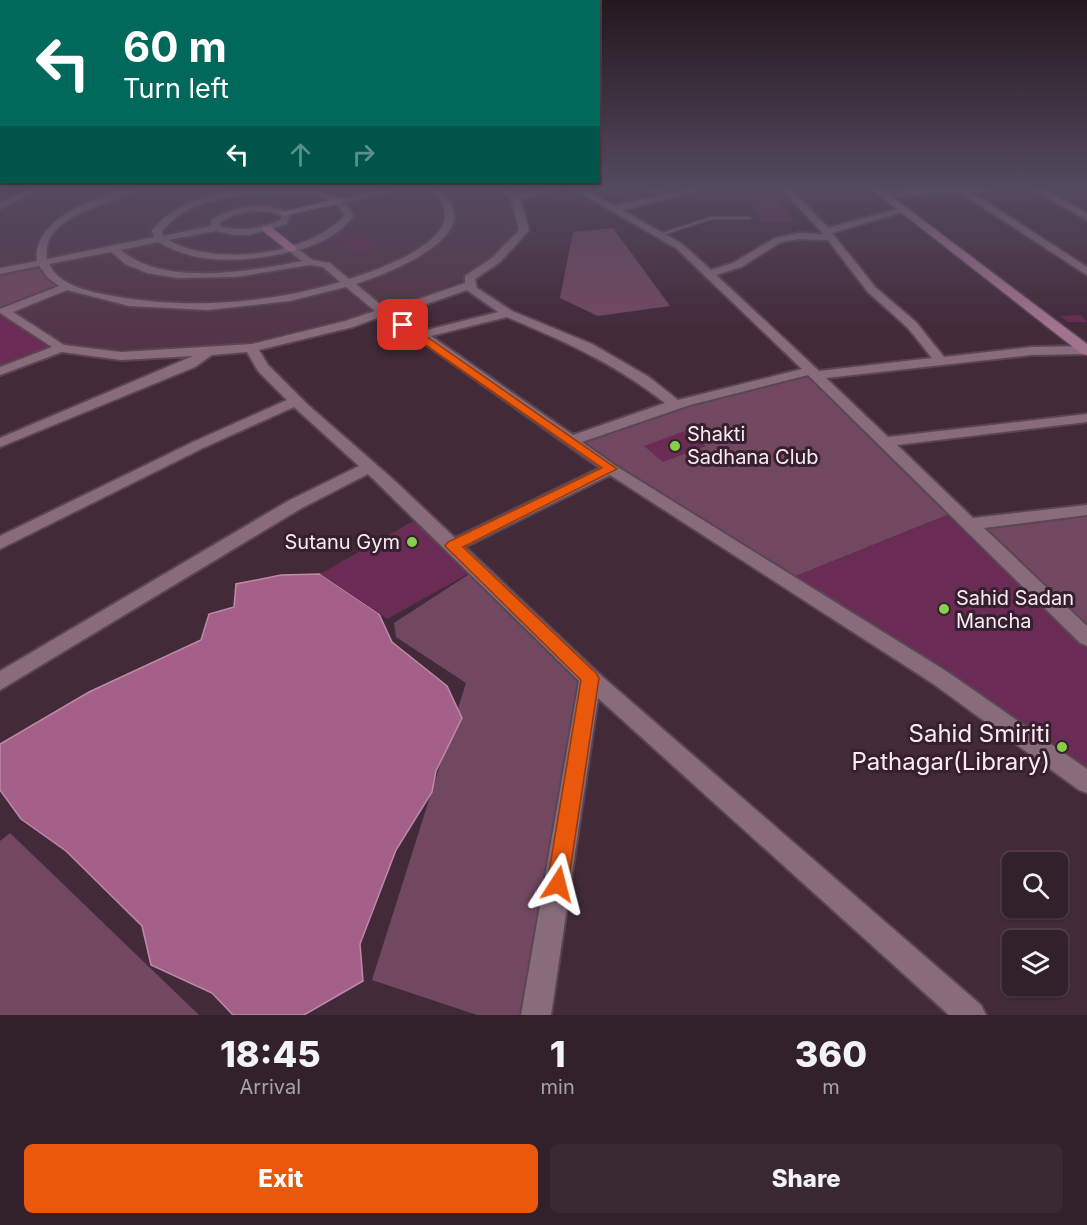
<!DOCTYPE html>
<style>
body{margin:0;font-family:Inter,sans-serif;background:#3a2833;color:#f1f3f6;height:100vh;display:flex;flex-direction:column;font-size:22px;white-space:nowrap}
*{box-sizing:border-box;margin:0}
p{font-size:20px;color:#a8a3a9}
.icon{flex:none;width:33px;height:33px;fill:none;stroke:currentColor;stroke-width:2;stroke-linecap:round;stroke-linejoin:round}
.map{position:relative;height:1015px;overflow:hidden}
.side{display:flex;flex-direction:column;background:#32202b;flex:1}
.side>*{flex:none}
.guide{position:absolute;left:0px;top:0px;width:600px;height:183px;box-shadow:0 2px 4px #0004,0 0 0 2px #4d3e47;background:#00695c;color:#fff;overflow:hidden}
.buttons{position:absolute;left:1002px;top:852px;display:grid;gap:12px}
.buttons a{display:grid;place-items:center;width:66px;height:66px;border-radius:9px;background:#32202b;box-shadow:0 2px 4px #0004,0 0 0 2px #4d3e47;font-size:30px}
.pin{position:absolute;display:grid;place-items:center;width:51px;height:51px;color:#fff;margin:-26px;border-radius:12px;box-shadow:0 3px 9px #0006}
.me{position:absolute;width:66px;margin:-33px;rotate:9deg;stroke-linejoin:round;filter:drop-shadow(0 0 4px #0008)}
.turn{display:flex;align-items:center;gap:21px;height:126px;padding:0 24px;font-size:27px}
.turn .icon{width:78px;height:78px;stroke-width:2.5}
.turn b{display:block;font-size:42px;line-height:51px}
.lanes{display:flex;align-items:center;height:57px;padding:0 24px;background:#0003;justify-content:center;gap:30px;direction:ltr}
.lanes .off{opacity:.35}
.eta{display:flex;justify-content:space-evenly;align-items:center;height:102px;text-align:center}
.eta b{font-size:36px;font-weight:800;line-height:42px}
.action{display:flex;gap:12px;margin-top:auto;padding:12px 24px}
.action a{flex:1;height:69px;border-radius:9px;background:#ea580c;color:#fff;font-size:24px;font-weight:800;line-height:69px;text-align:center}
.action a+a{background:#3a2833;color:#f1f3f6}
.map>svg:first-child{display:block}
.built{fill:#523546}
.green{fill:#724861}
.water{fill:#a5608a;stroke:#be89aa;stroke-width:1.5}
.building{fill:#6a2b54}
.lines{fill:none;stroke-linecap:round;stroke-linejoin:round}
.lane-casing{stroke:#5a4653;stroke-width:3}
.street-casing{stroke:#5a4653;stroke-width:4}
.secondary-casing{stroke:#5a4653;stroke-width:3}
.primary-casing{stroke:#5a4653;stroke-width:3}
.lane{fill:#886c7c;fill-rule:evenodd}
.street{fill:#886c7c;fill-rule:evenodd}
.secondary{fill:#a2738f;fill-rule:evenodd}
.primary{fill:#bd79a2;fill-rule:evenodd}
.route{fill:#ea580c;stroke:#983908;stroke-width:1.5}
.poi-dot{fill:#88cf4a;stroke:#37202e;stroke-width:2}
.labels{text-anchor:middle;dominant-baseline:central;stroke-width:6;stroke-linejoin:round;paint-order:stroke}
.poi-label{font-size:20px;fill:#faeaf3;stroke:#37202e;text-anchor:start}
.near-poi-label{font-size:24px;fill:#faeaf3;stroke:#37202e;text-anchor:end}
</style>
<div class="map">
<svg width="1087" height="1015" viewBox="0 0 1087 1015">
<rect width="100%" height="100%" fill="#422a39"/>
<!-- built -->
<polygon class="built" points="40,187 488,187 518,209 517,238 474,275 386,314 252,348 209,352 61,348 0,370 0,206"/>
<!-- green -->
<g class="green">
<polygon points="631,187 707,187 659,198"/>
<polygon points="613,228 670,306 598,316 560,298 573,232"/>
<polygon points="42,263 68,286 0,310 0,271"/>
<polygon points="809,371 955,512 786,580 571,441 693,400"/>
<polygon points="1087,510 1087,638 968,524"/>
<polygon points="477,569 590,678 536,1015 477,1015 372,980 466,683 396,637 394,623"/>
<polygon points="10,833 199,1015 0,1015 0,841"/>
</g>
<!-- water -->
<polygon class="water" points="320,574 379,614 392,642 447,686 462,718 436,771 432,792 396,850 360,944 363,981 304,1015 233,1015 212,993 151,965 142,926 66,851 21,819 0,790 0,744 89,692 201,640 209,614 234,607 236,584 281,575"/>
<!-- building -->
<g class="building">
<polygon points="336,187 345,187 358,191 350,193 332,188"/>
<polygon points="583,187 615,187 628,194 605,198"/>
<polygon points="725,187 782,187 784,189 755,196"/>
<polygon points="749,197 774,197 795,222 762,223"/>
<polygon points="348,232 355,233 376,245 359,253 332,237"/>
<polygon points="0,310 61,348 0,370"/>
<polygon points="1081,315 1087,322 1068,322 1060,316"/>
<polygon points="685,431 706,446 663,462 644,446"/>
<polygon points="955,512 1087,638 1087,782 786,580"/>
<polygon points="422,516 477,569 387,619 320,574"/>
</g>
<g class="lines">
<defs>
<polygon id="lane" points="711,217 749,217 751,218 749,219 711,219 663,235 659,234"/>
<g id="street">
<polygon points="34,187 44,187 0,209 0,203"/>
<path d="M130,187H142C116,205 40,213 47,259L154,237L152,231C185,188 260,184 310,190C320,191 331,197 341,198C346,198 353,196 359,195C377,191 394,187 413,187L345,202L354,216C339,234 322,243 299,250L313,260L330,263L349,279C374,271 455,244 444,208C441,198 433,194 426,187H435C498,232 389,273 356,284L387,310L465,283V276L492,258L519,230L511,198L493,187H503L516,194L551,187H566L520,199L529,230L500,262L475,279L477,288L512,311L592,344L649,377L678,400L802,369L676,248L570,187H580L615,206L698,187H711L622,210L682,244L711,270L733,263L775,238L799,233L823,234C810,217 793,203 781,187H789L828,228L906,207V211L832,233L876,288L916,322L944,357L1031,347L1087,346V354L1031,355L826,378L888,437L1087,414V422L897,445L973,518L1087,505V515L984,528L1087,626V646L1080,643L808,375L690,405L582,442L616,466L946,671L1087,769V793L1079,790L932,683L610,475L465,547L597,672L981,1005L986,1015H949L598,698L551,1015H521L579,681L368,474L300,509L0,690V671L288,501L359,466L294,407L203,448L0,549V536L193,442L287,400L258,371L247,352L212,355L195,367L0,447V438L193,356L121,360L62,352L0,375V367L52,347L0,313V309L59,286L48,278L39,266L0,274V268L37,261C32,218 98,197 130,187ZM293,194C312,195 336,195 344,216C308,255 215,267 168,240L216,231L233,235H250L287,224L290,213C264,201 237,205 212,219L211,226L163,236L162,231C192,194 248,194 293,194ZM251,211L270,212L282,216L280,220C261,229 241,232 220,226V222L235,215ZM799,239L828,240L868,292L908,328L932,358L819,371L716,275L741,267L781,242ZM158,242C197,266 247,262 290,252L302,261C250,271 163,287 121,250ZM111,252L125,264L147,273L177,278L236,277L310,265L323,267L340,282C266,304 184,310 108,295C87,291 59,285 49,264ZM346,287L375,311L345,321L252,344L121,352L64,345L13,312L67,290L129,306L208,310L290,301ZM467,290L498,312L423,331L395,315ZM382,316L417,338L600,468L455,538L395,481L307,404L268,365L259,350L353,327ZM507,317C566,342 614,363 665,403L573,435L431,336Z"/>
<polygon points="954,187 1027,187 1023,189 971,192 1087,267 1087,275 961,193 883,197 879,194 883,191"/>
<polygon points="1028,187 1038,187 1087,213 1087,220"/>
</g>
<polygon id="secondary" points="869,187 879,187 1087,344 1087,355 1082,354"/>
<g id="primary">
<polygon points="339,198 344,201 342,203 283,216 278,213"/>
<polygon points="263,227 271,227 296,247 296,251 288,251 263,231"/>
</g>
</defs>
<!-- lane casing -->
<use href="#lane" class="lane-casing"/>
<!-- street casing -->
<use href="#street" class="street-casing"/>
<!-- secondary casing -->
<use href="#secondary" class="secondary-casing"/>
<!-- primary casing -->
<use href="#primary" class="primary-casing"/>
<!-- lane -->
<use href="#lane" class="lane"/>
<!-- street -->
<use href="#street" class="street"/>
<!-- secondary -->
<use href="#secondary" class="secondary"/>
<!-- primary -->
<use href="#primary" class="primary"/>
</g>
<!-- sky -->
<linearGradient id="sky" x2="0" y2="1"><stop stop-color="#24171f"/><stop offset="0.57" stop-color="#544a5f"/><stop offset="1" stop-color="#544a5f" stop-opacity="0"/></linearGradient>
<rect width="1087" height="329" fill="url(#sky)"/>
<!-- route -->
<polygon class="route" points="400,323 407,323 617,469 463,547 596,673 599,678 568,884 565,891 558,895 550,891 547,884 581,680 445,546 448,542 602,468 400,327"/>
<!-- markers -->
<g class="poi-dot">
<circle cx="675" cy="446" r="6"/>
<circle cx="412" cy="542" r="6"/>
<circle cx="944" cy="609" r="6"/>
<circle cx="1062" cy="747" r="6"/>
</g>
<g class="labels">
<!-- poi labels -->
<g class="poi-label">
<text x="687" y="434">Shakti<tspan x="687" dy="23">Sadhana Club</tspan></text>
<text x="400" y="542" text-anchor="end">Sutanu Gym</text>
<text x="956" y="598">Sahid Sadan<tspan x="956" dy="23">Mancha</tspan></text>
</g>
<!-- near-poi labels -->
<g class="near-poi-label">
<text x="1050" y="733">Sahid Smiriti<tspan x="1050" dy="28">Pathagar(Library)</tspan></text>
</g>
</g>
</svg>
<div class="buttons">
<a><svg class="icon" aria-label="search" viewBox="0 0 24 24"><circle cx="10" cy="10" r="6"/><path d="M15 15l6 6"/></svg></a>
<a><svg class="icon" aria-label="layers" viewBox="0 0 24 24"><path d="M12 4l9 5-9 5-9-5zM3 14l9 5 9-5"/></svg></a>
</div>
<div class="pin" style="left:403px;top:325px;background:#d93025"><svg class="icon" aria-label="arrive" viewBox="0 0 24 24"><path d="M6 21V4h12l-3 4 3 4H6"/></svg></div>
<svg class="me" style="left:558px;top:884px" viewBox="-20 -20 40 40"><path d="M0-17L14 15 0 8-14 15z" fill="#ea580c" stroke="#fff" stroke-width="4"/></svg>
<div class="guide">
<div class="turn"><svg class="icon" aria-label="left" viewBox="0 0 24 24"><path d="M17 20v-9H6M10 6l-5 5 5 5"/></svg><div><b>60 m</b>Turn left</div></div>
<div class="lanes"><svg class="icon" aria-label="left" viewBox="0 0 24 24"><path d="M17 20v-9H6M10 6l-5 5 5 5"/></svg><svg class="icon off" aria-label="ahead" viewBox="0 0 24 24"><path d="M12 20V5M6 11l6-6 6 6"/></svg><svg class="icon off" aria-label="right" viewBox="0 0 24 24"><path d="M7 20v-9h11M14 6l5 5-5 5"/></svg></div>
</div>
</div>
<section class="side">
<div class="eta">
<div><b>18:45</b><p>Arrival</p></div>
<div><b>1</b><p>min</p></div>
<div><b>360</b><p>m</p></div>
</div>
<div class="action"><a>Exit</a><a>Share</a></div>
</section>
